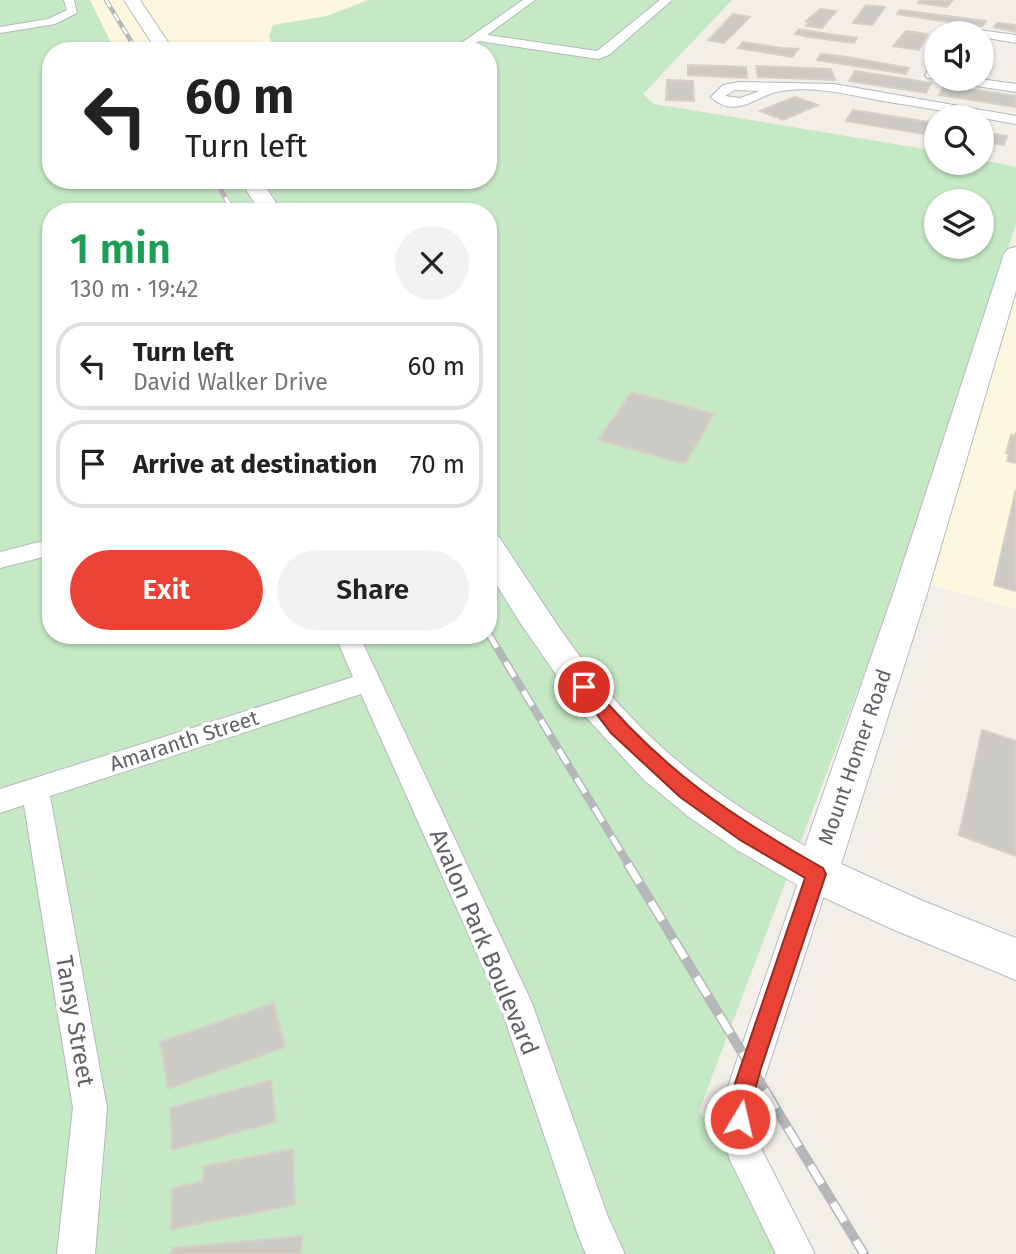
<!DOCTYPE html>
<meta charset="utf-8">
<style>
body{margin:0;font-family:"Fira Sans",sans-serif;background:#f2f2f2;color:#222;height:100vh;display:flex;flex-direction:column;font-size:26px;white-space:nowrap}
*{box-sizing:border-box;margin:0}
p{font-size:23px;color:#767676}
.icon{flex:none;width:38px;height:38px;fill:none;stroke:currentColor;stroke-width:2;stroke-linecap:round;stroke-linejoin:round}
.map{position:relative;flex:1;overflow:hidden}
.sheet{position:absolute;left:42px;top:203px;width:455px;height:441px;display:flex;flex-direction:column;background:#fff;border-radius:28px;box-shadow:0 2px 5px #0004}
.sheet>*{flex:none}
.hud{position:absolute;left:42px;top:42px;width:455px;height:147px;border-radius:28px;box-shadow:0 2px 5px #0004;background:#fff;color:#222;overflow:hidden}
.controls{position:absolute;left:924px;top:21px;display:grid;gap:14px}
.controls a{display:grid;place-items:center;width:70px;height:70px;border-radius:50%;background:#fff;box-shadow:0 2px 5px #0004;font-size:35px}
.pin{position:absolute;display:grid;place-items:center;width:60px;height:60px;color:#fff;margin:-30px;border:4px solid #fff;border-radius:50%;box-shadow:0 2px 7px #0007}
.me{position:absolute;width:77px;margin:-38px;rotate:9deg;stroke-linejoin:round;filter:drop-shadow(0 0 5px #0008)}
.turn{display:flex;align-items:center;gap:24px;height:147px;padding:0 28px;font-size:32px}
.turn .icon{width:91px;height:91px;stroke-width:2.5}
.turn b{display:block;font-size:49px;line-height:60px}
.round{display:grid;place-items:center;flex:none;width:74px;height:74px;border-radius:37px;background:#f2f2f2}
.headline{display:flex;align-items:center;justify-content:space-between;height:119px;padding:0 28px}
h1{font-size:42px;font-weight:600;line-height:52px;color:#1e9e55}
.cta{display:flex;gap:14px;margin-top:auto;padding:14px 28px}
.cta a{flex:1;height:80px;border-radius:42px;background:#ea4335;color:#fff;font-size:28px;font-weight:600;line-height:80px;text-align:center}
.cta a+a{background:#f2f2f2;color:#222}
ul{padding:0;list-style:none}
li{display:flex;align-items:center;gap:21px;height:88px;margin:0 14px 10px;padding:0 14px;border:4px solid #e0e0e0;border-radius:28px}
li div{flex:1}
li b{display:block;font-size:26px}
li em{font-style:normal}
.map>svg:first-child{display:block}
.commercial{fill:#fef7e0}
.green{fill:#c5e8c5;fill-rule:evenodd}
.building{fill:#cccac5;stroke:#d6d1c6;stroke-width:2}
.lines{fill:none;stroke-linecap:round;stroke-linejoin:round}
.street-casing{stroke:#b5b8bc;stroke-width:2}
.secondary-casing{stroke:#b6babf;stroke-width:2}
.street{fill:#fff;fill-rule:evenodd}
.secondary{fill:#fff;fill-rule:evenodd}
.rail-far3-casing{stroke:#b6b7b8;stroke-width:4.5}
.rail-far2-casing{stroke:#b6b7b8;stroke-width:5}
.rail-far1-casing{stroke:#b6b7b8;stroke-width:8}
.rail-casing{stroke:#b6b7b8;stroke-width:10}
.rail-far3{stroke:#fff;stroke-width:2.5;stroke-dasharray:8;stroke-linecap:butt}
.rail-far2{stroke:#fff;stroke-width:3.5;stroke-dasharray:10;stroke-linecap:butt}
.rail-far1{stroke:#fff;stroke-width:5;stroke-dasharray:17;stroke-linecap:butt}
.rail{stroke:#fff;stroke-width:7;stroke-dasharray:22;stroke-linecap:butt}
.route{fill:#ea4335;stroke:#982c22;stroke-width:2}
.labels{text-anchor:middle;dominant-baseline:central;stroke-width:7;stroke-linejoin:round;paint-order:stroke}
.street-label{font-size:21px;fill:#5f6368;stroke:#fff}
.near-street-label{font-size:24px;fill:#5f6368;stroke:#fff}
</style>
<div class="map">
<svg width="1016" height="1254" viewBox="0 0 1016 1254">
<rect width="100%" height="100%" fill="#f1efe8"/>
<!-- commercial -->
<g class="commercial">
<polygon points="90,0 125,0 158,51 115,51"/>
<polygon points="138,0 368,0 327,16 273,25 277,51 173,51"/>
<polygon points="1016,287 1016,609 928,584"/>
</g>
<!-- green -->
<g class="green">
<polygon points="0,0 90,0 115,51 51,51 51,180 242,180 262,212 51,212 51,635 488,635 488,566 555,670 789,873 699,1111 802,1254 0,1254"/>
<path d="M368,0H732L643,94L654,104L936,151V163H982V160L1016,167V224L966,369L901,576L798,849L756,825L629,723L581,664L488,525V212H280L259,180H488V51H277L269,37L273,25L327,16ZM936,201H982V247H936Z"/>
</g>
<!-- building -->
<g class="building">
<polygon points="921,0 953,0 947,7 918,3"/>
<polygon points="866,5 885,7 872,25 853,23"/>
<polygon points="820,9 836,11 822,28 806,26 809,22 806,21"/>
<polygon points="900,10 955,17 986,21 983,26 967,25 897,14"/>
<polygon points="733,14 750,17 724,43 708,40"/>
<polygon points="997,23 1016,25 1016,32 994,27"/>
<polygon points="799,29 816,32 857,38 854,43 808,37 795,34"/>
<polygon points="906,31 928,34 919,50 893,46"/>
<polygon points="743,42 781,48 798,49 792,57 738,48"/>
<polygon points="821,54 847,57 909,68 906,74 817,60"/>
<polygon points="688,65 746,67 747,78 688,75"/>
<polygon points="756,66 831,69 835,80 758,77"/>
<polygon points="855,71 931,83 926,93 849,81"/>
<polygon points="667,80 693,81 694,101 666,100"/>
<polygon points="944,85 1016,96 1016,107 939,95"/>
<polygon points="795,97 818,105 783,120 760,111"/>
<polygon points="853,110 935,123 929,135 846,121"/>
<polygon points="982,132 1007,136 1004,145 982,142"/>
<polygon points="632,392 714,414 685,464 598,440"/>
<polygon points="1016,432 1016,463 1007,461 1009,454 1006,453 1011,435 1015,436"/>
<polygon points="1016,489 1016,591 994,585"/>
<polygon points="982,730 1016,741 1016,856 959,835"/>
<polygon points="274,1003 285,1047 168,1089 160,1042"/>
<polygon points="271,1080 276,1122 172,1150 170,1108"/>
<polygon points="293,1149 295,1205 171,1229 172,1188 203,1181 204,1166"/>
<polygon points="302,1236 301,1254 171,1254 172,1248"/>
</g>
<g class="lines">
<defs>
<g id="street">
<polygon points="64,0 74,0 77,13 55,24 0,33 0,27 48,19 67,10"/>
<polygon points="523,0 535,0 487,35 597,51 660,0 672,0 609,55 598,59 479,41 464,51 450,51"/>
<polygon points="956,27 1016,35 1016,43 982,37 982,33 948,33"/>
<polygon points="936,62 936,79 940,79 927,78 925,75 932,63"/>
<polygon points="950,79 980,79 1016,84 1016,92 956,83"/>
<path d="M739,82L834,84L1016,116V124C972,116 928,108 883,101C850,95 814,85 781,91C758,94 736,121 711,97L723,85ZM735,90L760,91L740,98L725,96Z"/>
<polygon points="51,539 51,555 0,568 0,552"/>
<polygon points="335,635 359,635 532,1003 608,1217 625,1254 586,1254 579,1238 500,1005 361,694 50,796 107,1108 95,1254 57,1254 73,1108 24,805 0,813 0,789 353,677"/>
<polygon points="816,861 827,865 831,874 757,1101 758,1137 763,1152 815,1254 776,1254 730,1160 722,1137 723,1101 801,874 805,865"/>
</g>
<g id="secondary">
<polygon points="124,0 140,0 174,51 157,51"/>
<polygon points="240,180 261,180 282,212 260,212"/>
<path d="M1016,247V291L926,597L841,864L923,901L1016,938V980L892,929L801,887L737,850L689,817L644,780L585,716L521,624L488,571V534L499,537C540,598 578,662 629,715C679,769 740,810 805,846L892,597L1004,254L1008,249Z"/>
</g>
</defs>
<!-- street casing -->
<use href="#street" class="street-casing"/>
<!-- secondary casing -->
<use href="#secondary" class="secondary-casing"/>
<!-- street -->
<use href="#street" class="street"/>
<!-- secondary -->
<use href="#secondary" class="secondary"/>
<defs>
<polyline id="rail-far3" points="106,0 137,51"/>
<polyline id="rail-far2" points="215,180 234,212"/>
<polyline id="rail-far1" points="488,633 629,865"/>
<polyline id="rail" points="628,864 864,1254"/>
</defs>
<!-- rail-far3 casing -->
<use href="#rail-far3" class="rail-far3-casing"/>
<!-- rail-far2 casing -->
<use href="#rail-far2" class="rail-far2-casing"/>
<!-- rail-far1 casing -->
<use href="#rail-far1" class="rail-far1-casing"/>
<!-- rail casing -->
<use href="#rail" class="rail-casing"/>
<!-- rail-far3 -->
<use href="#rail-far3" class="rail-far3"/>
<!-- rail-far2 -->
<use href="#rail-far2" class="rail-far2"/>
<!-- rail-far1 -->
<use href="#rail-far1" class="rail-far1"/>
<!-- rail -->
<use href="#rail" class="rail"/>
</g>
<!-- route -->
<path class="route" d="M584,681L590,683C660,768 729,815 823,868L826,874L761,1068L752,1101V1119L748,1127L740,1130L732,1127L729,1119V1101L805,878L740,840L680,797L611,733L576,687Z"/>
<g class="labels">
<!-- street labels -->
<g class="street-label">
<text transform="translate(184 741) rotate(-18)">Amaranth Street</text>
<text transform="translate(855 757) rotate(-71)">Mount Homer Road</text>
</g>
<!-- near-street labels -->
<g class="near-street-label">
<text transform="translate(484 942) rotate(67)">Avalon Park Boulevard</text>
<text transform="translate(75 1021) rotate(80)">Tansy Street</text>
</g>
</g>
</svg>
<div class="controls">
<a><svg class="icon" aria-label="sound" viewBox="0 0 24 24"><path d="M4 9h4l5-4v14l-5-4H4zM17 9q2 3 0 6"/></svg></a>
<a><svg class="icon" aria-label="search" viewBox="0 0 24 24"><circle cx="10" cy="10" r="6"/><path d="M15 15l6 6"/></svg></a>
<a><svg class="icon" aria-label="layers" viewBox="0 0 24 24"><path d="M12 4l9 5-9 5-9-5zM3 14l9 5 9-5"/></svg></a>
</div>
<div class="pin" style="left:584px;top:687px;background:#d93025"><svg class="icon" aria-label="arrive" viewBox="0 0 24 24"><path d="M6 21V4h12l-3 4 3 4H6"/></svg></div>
<svg class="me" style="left:740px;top:1119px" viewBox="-20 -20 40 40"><circle r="17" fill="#ea4335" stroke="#fff" stroke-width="3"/><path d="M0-11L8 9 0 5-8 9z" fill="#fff"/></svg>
<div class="hud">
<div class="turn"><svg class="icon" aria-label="left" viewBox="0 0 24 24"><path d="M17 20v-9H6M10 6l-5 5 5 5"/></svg><div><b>60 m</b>Turn left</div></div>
</div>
<section class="sheet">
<div class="headline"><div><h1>1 min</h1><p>130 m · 19:42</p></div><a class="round"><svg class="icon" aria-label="close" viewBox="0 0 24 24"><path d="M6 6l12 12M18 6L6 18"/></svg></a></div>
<ul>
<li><svg class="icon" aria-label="left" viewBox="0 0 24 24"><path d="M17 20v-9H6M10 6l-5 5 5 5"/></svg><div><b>Turn left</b><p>David Walker Drive</p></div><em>60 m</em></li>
<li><svg class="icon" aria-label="arrive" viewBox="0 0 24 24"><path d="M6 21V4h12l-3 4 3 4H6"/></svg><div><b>Arrive at destination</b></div><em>70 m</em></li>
</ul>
<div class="cta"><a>Exit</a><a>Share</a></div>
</section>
</div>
